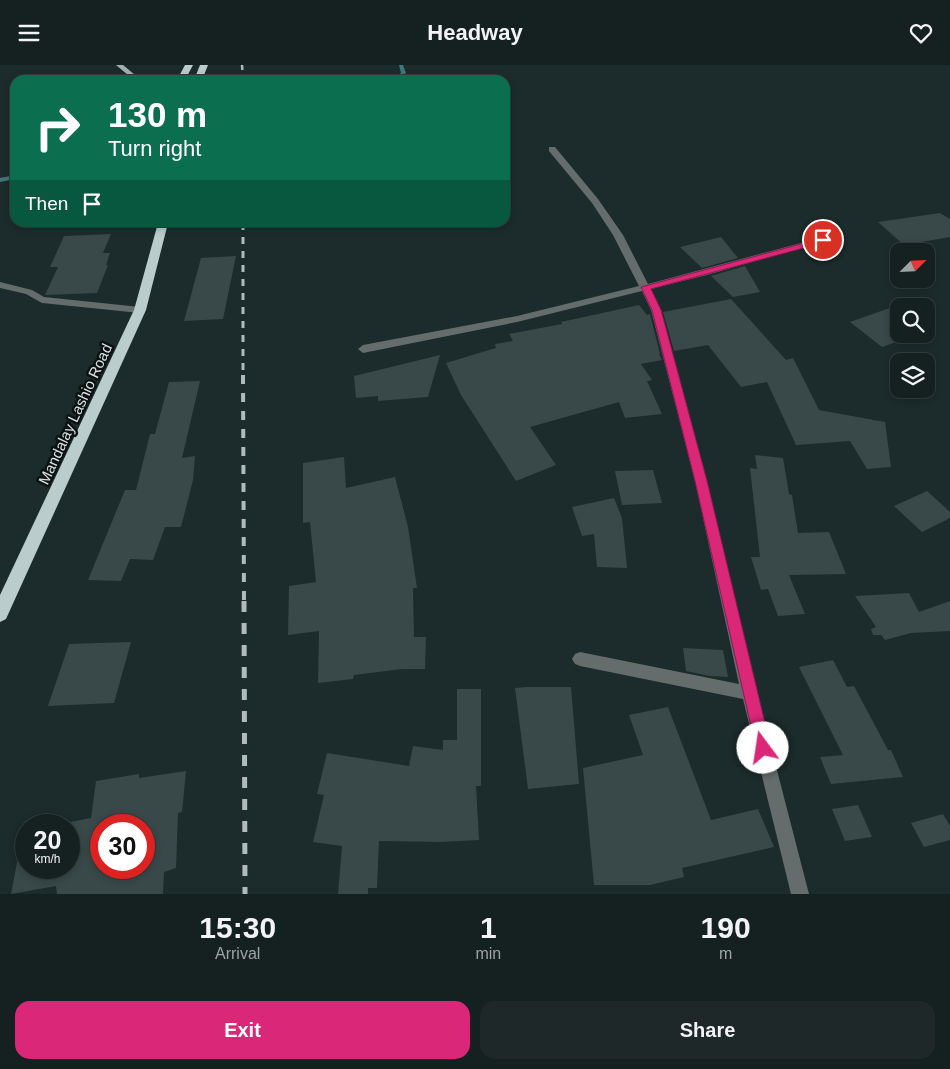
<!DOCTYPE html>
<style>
body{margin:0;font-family:Helvetica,sans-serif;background:#1e2829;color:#f1f3f6;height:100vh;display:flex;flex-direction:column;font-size:19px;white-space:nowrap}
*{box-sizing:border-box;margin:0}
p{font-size:16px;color:#9da3a5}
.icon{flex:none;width:28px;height:28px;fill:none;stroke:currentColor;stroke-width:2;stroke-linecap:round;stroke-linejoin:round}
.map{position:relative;height:829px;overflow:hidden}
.side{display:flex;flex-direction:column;background:#152020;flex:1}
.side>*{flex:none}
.guide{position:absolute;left:10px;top:10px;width:500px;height:152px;border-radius:15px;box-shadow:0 2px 8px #0003,0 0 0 1px #343e3e;background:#0b6e4f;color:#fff;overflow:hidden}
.needle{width:32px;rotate:66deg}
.buttons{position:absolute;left:890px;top:178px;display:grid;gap:10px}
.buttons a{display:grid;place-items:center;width:45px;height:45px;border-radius:10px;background:#152020;box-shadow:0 2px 8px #0003,0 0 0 1px #343e3e;font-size:25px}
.speed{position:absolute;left:15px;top:749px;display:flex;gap:10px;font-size:25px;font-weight:700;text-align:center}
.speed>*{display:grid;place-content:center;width:65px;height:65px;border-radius:50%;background:#152020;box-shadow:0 2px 8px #0003,0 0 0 1px #343e3e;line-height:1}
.speed small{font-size:12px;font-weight:400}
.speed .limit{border:8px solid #d22;background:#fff;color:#111}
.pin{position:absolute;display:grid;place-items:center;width:42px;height:42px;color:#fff;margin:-21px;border:2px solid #fff;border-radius:50%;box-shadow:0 1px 5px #0007}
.me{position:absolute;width:55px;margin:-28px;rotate:346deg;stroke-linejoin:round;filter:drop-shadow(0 0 4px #0008)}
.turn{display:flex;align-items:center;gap:18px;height:105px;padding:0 15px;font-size:22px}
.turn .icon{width:65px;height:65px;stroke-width:2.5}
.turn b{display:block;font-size:35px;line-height:42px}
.then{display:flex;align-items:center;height:48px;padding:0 15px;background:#0003;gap:10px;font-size:19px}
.eta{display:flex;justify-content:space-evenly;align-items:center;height:85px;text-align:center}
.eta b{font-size:30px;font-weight:700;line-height:35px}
.primary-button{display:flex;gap:10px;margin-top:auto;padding:10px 15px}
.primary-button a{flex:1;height:58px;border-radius:15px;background:#db2777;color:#fff;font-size:20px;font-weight:700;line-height:58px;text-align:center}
.primary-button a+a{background:#1e2829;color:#f1f3f6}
header{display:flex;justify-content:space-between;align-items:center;height:65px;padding:0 15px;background:#152020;font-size:22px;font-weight:700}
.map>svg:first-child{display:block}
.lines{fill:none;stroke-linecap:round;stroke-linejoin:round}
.stream{fill:#417778;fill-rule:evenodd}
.building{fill:#394848;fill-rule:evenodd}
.minor{fill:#656c6c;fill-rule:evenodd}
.major{fill:#a2b0b0;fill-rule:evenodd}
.highway{fill:#bacccc;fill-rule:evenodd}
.rail-far3{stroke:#b0bbbb;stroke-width:2.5;stroke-dasharray:5 5;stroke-linecap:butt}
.rail-far2{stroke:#b0bbbb;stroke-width:3;stroke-dasharray:7 7;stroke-linecap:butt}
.rail-far1{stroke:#b0bbbb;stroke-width:4;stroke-dasharray:9 9;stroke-linecap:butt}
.rail{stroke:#b0bbbb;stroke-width:5;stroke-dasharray:11 11;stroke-linecap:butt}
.route{fill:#db2777;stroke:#8e194d}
.labels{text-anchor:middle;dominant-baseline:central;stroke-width:5;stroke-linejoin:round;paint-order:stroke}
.street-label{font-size:15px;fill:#dbe4e4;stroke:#0c1212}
</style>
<header><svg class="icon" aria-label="menu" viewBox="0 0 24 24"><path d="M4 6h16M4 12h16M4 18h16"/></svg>Headway<svg class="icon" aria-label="heart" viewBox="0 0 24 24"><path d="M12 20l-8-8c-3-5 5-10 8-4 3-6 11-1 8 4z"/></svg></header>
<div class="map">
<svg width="950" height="829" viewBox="0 0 950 829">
<rect width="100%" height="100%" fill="#1c2b2b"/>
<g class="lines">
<!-- stream -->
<g class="stream">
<polygon points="399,0 403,0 406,8 395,15 390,15 401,8"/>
<polygon points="15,110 15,114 0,117 0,113"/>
</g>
</g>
<!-- building -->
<g class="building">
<polygon points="940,148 950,154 950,172 904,180 878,157"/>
<polygon points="111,169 103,188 110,188 106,200 108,200 97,228 45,230 58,202 50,202 64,171"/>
<polygon points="721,172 738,193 702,203 680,182"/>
<polygon points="236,191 223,254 184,256 201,193"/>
<polygon points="745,201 760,227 733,232 711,211"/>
<polygon points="731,234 786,295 793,293 819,345 885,357 891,402 867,404 850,376 796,380 767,317 741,322 708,280 674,286 663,247"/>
<polygon points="639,240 647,250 650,249 660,289 659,289 662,295 641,299 652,315 647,316 662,349 625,353 619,337 530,362 556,400 516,416 461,330 446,298 496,283 495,279 513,276 509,269 562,259 561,257"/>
<polygon points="898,240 900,241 899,269 919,269 882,282 850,257"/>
<polygon points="440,290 428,332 378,336 378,331 356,333 354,311"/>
<polygon points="200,316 182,393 195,391 193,415 181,462 165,462 153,495 130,494 121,516 88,515 125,425 136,425 150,369 155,369 169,317"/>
<polygon points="755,390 783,393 789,429 792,430 798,468 829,467 846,509 789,510 805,549 778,551 768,524 761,525 751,492 760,492 750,403 757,404"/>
<polygon points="344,392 346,423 395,412 408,462 417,523 413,523 414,572 426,572 425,604 402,604 354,610 353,614 318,618 319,566 288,570 289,521 316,517 310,457 303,458 303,398"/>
<polygon points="653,405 662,438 622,440 615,406"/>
<polygon points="927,426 950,447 950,453 922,467 894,441"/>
<polygon points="614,433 622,453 627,503 597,502 594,469 582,471 572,442"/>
<polygon points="909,528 919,547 950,536 950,566 911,568 885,575 881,570 873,570 871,564 876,562 855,531"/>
<polygon points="131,577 114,638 48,641 69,579"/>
<polygon points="683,583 723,585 728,612 710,611 686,606"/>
<polygon points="833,595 847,622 854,621 888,685 891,685 903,712 831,719 820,692 843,690 799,602"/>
<polygon points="527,622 571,622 579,719 528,724 515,623"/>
<polygon points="457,624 481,624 481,721 476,721 479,775 440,777 379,776 377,823 368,823 368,829 338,829 342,781 313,777 324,730 317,729 327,688 409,701 413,681 443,685 443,675 457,675"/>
<polygon points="668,642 711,755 758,744 774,782 682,803 684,812 650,820 594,820 583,703 643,690 629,650"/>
<path d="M186,706L182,747L178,748L176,803L164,807L163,829H57L56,821L11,829L23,766L26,765V802H69V760H54L91,753L96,716L139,709V713ZM101,760H144V802H101Z"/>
<polygon points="858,740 872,772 845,776 832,744"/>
<polygon points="943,749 950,761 950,775 924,782 911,758"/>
</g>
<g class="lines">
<!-- minor -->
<g class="minor">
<polygon points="549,82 555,82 598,134 623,170 648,219 823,172 828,175 707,210 650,224 661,245 707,416 757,628 809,829 791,829 743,634 580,601 575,599 572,594 575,589 580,587 739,619 695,416 651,245 642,226 517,257 363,288 358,284 363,280 517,251 639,221 613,170 592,138 549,86"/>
<polygon points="0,217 32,225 44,232 140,242 145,245 140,248 42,238 26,229 0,223"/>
</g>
<!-- major -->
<polygon class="major" points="116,0 123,0 141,15 134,15"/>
<!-- highway -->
<g class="highway">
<polygon points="185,0 193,0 185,15 177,15"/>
<polygon points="200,0 208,0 202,15 194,15"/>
<polygon points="158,158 168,158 146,245 6,554 0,557 0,530 134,245"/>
</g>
<!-- rail-far3 -->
<polyline class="rail-far3" points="242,0 243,15"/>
<!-- rail-far2 -->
<polyline class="rail-far2" points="243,158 243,311"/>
<!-- rail-far1 -->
<polyline class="rail-far1" points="243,310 244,537"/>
<!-- rail -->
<polyline class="rail" points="244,536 245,829"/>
</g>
<!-- route -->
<polygon class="route" points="823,173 827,175 826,177 651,224 661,245 707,416 771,683 768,688 763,690 758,688 756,683 695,416 652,245 641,222"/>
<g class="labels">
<!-- street labels -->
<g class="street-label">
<text transform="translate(75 349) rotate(-65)">Mandalay Lashio Road</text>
</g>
</g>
</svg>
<div class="buttons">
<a><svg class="needle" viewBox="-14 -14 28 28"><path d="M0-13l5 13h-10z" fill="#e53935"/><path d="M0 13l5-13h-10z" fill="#9da3a5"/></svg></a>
<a><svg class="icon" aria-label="search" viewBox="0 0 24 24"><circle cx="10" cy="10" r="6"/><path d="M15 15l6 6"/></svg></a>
<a><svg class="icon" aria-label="layers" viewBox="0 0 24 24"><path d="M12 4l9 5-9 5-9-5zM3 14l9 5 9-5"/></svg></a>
</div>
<div class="speed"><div>20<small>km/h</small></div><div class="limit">30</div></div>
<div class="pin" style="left:823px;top:175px;background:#d93025"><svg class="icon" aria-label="arrive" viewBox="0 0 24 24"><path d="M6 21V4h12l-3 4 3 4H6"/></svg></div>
<svg class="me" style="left:763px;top:683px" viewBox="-20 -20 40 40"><circle r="19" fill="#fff"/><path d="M0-13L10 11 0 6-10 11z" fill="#db2777"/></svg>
<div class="guide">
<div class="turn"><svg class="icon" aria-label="right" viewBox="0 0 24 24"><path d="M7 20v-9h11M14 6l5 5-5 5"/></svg><div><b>130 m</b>Turn right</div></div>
<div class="then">Then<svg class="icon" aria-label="arrive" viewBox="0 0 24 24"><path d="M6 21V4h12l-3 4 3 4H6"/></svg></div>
</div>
</div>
<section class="side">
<div class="eta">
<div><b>15:30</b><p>Arrival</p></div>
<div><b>1</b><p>min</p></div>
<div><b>190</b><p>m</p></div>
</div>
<div class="primary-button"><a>Exit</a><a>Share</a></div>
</section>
